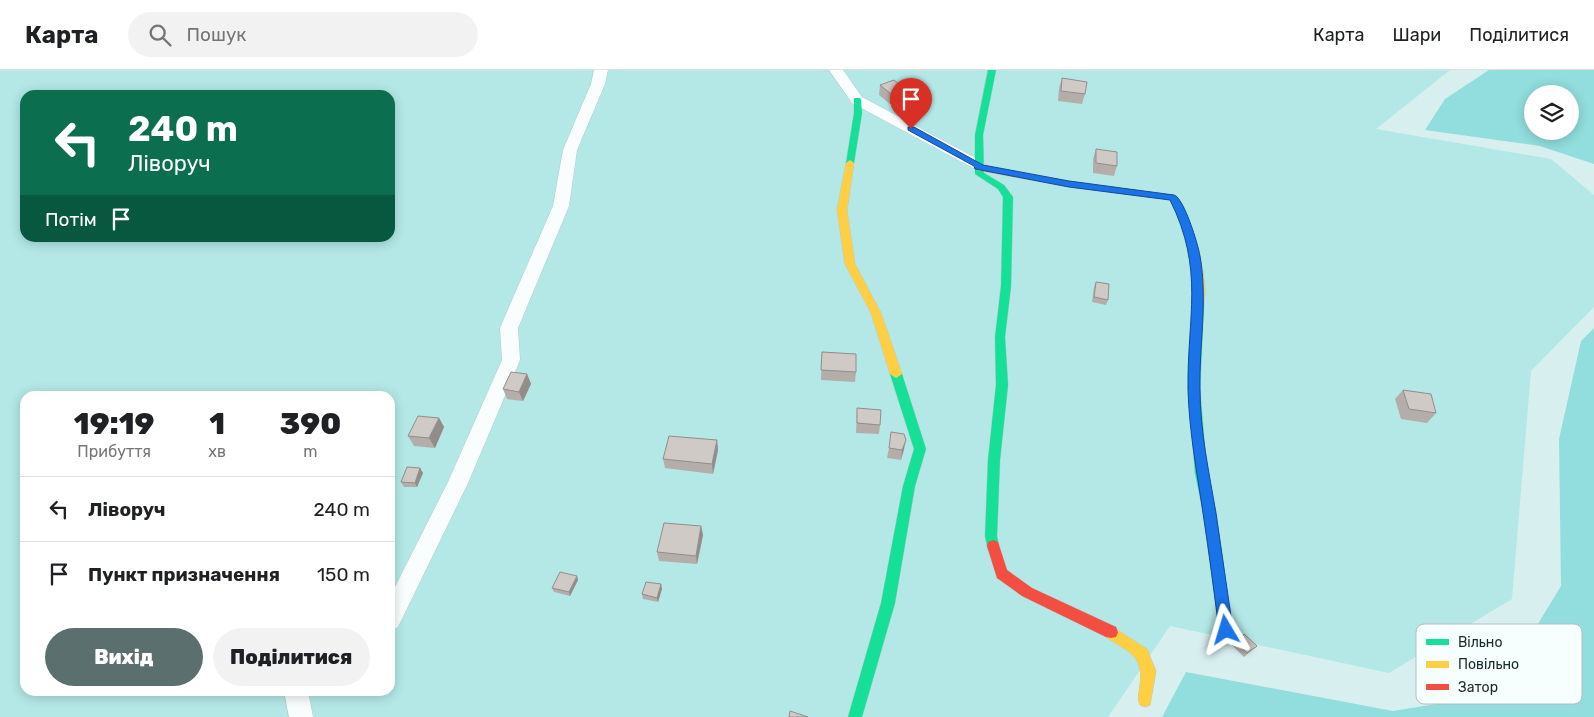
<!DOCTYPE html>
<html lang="uk">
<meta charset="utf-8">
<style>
body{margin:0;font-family:Rubik,sans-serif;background:#f2f2f2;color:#202124;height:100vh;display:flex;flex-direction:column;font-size:19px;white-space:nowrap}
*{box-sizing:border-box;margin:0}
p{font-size:16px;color:#757577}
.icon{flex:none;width:28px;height:28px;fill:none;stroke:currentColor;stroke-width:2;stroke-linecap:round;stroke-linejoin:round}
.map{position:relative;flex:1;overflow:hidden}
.side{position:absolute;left:20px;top:321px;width:375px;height:305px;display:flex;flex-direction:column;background:#fff;border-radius:15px;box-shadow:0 2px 12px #0003}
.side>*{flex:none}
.top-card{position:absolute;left:20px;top:20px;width:375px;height:152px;border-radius:15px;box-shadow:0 2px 12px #0003;background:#0b6e4f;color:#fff;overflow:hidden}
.tools{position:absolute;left:1524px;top:15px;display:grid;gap:10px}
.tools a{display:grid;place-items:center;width:55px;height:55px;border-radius:50%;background:#fff;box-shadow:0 2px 12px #0003;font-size:25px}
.pin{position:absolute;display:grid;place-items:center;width:42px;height:42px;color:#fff;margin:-51px -21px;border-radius:50% 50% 50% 0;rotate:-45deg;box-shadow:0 0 5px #0007}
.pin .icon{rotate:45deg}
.me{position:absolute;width:55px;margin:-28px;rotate:353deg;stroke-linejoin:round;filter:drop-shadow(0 0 4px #0008)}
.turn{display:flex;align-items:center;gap:18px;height:105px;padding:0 25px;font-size:22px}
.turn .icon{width:65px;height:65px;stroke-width:2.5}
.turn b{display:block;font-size:35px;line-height:42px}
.then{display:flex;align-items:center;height:48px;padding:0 25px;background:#0003;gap:10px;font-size:19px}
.eta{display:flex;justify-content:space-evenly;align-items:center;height:85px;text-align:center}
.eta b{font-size:30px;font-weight:800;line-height:35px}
.action{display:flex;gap:10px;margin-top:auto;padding:10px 25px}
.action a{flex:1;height:58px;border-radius:30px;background:#5c6f6f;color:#fff;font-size:20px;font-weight:800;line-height:58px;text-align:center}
.action a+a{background:#f2f2f2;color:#202124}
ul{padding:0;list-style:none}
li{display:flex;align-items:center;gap:15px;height:65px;padding:0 25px;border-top:1px solid #e0e0e0}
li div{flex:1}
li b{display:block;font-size:19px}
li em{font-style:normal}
header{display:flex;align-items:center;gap:30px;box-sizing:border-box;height:70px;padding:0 25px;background:#fff;border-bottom:1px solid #e0e0e0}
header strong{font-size:24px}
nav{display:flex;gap:28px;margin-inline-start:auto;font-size:18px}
.search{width:350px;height:45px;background:#f2f2f2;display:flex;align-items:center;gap:12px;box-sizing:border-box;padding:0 18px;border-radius:28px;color:#757577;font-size:19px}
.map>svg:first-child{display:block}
.green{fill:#b3e8e7;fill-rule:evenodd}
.forest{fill:#92dddd;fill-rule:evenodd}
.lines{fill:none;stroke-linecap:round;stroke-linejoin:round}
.street-casing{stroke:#b9cbcb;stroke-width:1}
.fast-casing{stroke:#b9cbcb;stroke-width:1}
.slow-casing{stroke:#b9cbcb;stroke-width:1}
.jam-casing{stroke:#b9cbcb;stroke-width:1}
.street{fill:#f9fdfd;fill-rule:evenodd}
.fast{fill:#16e098;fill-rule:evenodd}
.slow{fill:#ffcf43;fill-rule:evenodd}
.jam{fill:#f24e42;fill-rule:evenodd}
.wall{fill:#b3aeaa}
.shaded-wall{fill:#928d8b}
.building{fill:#d0cac6;stroke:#928d8b}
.route{fill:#1a73e8;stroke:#114b97}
.key{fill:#f6fefe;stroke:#b4bebe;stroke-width:1}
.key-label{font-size:14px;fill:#192a2a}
</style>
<header>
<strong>Карта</strong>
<div class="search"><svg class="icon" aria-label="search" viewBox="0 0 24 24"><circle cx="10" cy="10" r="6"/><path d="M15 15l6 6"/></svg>Пошук</div>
<nav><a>Карта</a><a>Шари</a><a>Поділитися</a></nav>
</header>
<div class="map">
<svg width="1594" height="647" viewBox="0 0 1594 647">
<rect width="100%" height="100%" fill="#d8efef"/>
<!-- green -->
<path class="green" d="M0,0H1450L1376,59L1551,89L1594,125V237L1531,301L1512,529L1389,603L1170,556L1108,647H0ZM25,25H390V168H25ZM25,326H390V621H25Z"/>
<!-- forest -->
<g class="forest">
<path d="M1489,0H1594V94L1540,76L1425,60L1445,29ZM1532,24H1570V61H1532Z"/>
<polygon points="1594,258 1594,647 1162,647 1186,602 1393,641 1467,629 1524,577 1561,516 1559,369 1581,271"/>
</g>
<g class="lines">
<defs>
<g id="street">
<polygon points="594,0 608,0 605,14 577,80 569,136 518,258 520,290 468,413 398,557 390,561 390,527 448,412 502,290 500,258 553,136 563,80 591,14"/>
<polygon points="829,0 843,0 862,27 983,92 985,95 983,98 973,98 852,33"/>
<polygon points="284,621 308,621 313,647 289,647"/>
</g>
<g id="fast">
<polygon points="988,0 996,0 983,65 984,103 1004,115 1013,127 1011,216 1005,267 1008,315 1000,390 997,466 999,476 998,480 993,482 988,480 985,466 988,390 996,315 995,267 1001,216 1003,127 998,119 975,104 975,65"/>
<polygon points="854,28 860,28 861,30 862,43 854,93 850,96 846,93 854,43"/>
<polygon points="1199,228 1204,232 1200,319 1207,403 1215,442 1233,560 1231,565 1226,566 1221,565 1219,560 1203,442 1195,403 1188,319 1194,232"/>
<polygon points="896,300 902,304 926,379 915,416 895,533 862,647 848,647 881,533 903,416 914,379 890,304"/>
</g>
<g id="slow">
<polygon points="850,90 854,93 847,140 855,194 881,243 902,304 896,308 890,304 871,243 845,194 837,140 846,93"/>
<path d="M979,95L1069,111L1177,126C1189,147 1212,212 1203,235L1199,236L1194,232C1194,196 1186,163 1171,130L1069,117L976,100V96Z"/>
<path d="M1111,556L1147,579L1156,601L1150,635L1145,637L1140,635C1137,628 1139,622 1140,615C1144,585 1128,582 1106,567L1104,562L1106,557Z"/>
</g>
<polygon id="jam" points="993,470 998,472 1007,500 1032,518 1116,557 1118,562 1116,567 1111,568 1106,567 1022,526 997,508 987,476 988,472"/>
</defs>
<!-- street casing -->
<use href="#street" class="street-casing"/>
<!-- fast casing -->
<use href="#fast" class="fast-casing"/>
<!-- slow casing -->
<use href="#slow" class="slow-casing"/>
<!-- jam casing -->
<use href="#jam" class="jam-casing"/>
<!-- street -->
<use href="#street" class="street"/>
<!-- fast -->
<use href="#fast" class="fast"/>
<!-- slow -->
<use href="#slow" class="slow"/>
<!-- jam -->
<use href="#jam" class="jam"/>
</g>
<!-- wall -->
<g class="wall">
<polygon points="1062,8 1085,24 1082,34 1058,31 1059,18"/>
<polygon points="880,15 904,29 890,34 879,25"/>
<polygon points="1096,79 1117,96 1114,106 1093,103 1093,89"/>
<polygon points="1096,212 1108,230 1106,235 1092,232 1094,217"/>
<polygon points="822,282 856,302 855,312 821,310"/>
<polygon points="527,304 531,314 523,331 507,329 503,319"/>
<polygon points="1403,320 1436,343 1427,353 1401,349 1395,329"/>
<polygon points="857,338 880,355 879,364 856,363"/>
<polygon points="439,348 444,357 435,378 414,376 408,366"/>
<polygon points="717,370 718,380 713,404 665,398 663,389"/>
<polygon points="889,378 904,379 901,390 887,388"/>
<polygon points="420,398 423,403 417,417 404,417 401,412"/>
<polygon points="701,456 703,465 697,494 659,491 657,482"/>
<polygon points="577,506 578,510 570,526 554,522 552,518"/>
<polygon points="661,514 662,519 658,532 643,529 642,524"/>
<polygon points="1244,564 1257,576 1244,587 1232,575 1235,571 1240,569"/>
</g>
<!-- shaded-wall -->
<g class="shaded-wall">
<polygon points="905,19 904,29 890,34 891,24"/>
<polygon points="527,304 531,314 523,331 519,322"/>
<polygon points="439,348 444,357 435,378 429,368"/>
<polygon points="717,370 718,380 713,404 712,394"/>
<polygon points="906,370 904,379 901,390 902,380"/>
<polygon points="420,398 423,403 417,417 415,413"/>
<polygon points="701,456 703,465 697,494 696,486"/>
<polygon points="577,506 578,510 570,526 569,522"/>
<polygon points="661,514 662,519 658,532 657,528"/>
</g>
<!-- building -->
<g class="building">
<polygon points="1062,8 1087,12 1085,24 1061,21"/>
<polygon points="894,10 905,19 891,24 880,15"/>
<polygon points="1096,79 1117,82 1117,96 1096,93"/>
<polygon points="1096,212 1109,214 1108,230 1094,227"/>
<polygon points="822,282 856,284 856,302 821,300"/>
<polygon points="511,302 527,304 519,322 503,319"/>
<polygon points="1403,320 1431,324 1436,343 1409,339"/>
<polygon points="857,338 881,340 880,355 857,353"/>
<polygon points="418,346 439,348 429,368 408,366"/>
<polygon points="891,362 904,364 906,370 902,380 889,378"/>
<polygon points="669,366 717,370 712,394 663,389"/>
<polygon points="407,397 420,398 415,413 401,412"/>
<polygon points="664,453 701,456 696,486 657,482"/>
<polygon points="560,502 577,506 569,522 552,518"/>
<polygon points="646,512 661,514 657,528 642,524"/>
<polygon points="1244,564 1257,576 1247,583 1235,571 1241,569"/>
<polygon points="790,641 808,647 789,647"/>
</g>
<!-- route -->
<path class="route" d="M908,57H914L983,95L1069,111L1174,125C1184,128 1198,174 1200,186C1208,230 1199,275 1200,319C1200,361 1209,402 1216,443C1222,482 1227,521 1233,560L1231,564L1226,566L1221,564L1219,560C1214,521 1209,482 1203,443C1197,402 1189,361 1188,319C1187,247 1205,200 1170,130L1069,117L975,99L974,96L908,60Z"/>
<!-- legend -->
<rect x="1416" y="554" width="166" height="80" rx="8" class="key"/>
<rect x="1426" y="569" width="23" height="6" fill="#16e098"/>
<rect x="1426" y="591" width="23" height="7" fill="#ffcf43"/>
<rect x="1426" y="614" width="23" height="6" fill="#f24e42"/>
<g class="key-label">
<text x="1458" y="577">Вільно</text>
<text x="1458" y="599">Повільно</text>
<text x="1458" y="622">Затор</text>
</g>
</svg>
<div class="tools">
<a><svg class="icon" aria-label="layers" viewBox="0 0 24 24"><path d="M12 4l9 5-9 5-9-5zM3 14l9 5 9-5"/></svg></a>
</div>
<div class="pin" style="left:911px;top:59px;background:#d93025"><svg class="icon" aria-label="arrive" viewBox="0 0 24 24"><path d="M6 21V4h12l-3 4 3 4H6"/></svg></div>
<svg class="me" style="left:1226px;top:560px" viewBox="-20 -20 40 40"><path d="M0-17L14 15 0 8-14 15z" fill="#1a73e8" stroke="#fff" stroke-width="4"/></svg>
<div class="top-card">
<div class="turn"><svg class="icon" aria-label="left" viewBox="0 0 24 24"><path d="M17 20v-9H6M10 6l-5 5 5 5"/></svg><div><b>240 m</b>Ліворуч</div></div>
<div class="then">Потім<svg class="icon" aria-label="arrive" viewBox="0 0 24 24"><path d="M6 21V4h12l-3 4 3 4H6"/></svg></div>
</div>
<section class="side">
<div class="eta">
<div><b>19:19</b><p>Прибуття</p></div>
<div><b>1</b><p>хв</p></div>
<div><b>390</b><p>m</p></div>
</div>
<ul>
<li><svg class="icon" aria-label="left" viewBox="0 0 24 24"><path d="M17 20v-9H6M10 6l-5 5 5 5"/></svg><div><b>Ліворуч</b></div><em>240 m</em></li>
<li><svg class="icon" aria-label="arrive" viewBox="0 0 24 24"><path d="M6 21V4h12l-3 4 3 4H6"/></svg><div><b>Пункт призначення</b></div><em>150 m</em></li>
</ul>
<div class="action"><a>Вихід</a><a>Поділитися</a></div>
</section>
</div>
